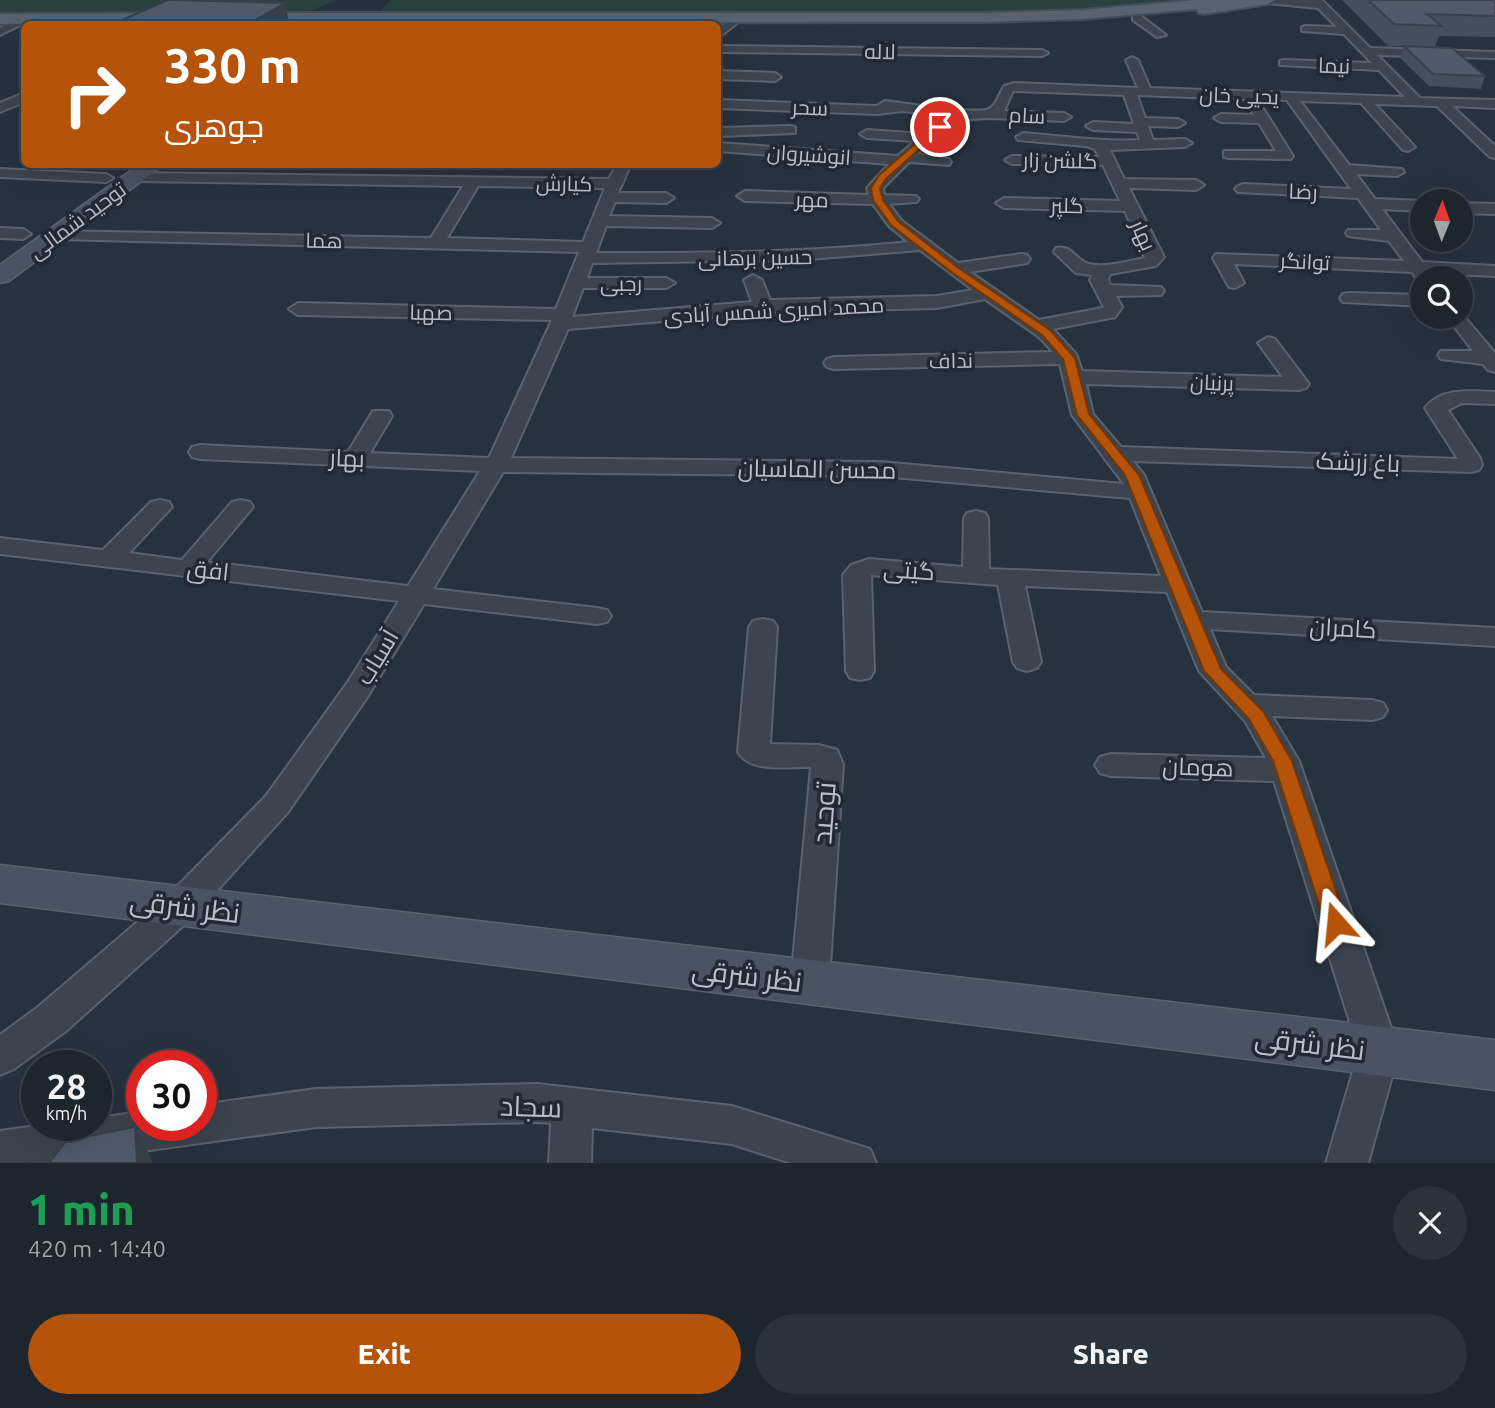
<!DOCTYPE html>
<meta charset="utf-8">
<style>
body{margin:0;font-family:Ubuntu,Cairo,sans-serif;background:#2a323b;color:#f1f3f6;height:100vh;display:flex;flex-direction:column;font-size:26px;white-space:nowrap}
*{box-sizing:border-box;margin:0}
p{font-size:23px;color:#a0a5aa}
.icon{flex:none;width:38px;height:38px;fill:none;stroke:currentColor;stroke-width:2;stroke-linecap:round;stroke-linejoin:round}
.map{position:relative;height:1163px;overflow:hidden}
.side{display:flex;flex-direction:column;background:#1d262f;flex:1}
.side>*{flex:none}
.top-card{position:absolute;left:21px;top:21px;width:700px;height:147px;border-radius:10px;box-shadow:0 7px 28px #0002,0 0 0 2px #3b434b;background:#b45309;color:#fff;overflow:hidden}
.needle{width:46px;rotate:1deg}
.tools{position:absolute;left:1410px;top:189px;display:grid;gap:14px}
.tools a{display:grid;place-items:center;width:63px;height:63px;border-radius:50%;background:#1d262f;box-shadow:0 7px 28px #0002,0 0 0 2px #3b434b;font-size:35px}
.speed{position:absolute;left:21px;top:1050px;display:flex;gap:14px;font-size:35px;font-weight:700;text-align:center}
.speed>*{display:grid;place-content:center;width:91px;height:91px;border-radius:50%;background:#1d262f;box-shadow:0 7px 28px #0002,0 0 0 2px #3b434b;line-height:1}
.speed small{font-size:18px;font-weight:400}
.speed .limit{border:10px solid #d22;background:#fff;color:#111}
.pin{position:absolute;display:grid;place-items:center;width:60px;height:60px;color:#fff;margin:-30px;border:4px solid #fff;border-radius:50%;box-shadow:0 2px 7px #0007}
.me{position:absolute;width:77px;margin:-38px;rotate:342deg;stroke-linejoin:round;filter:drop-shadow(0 0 5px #0008)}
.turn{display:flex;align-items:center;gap:24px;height:147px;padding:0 28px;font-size:32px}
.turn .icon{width:91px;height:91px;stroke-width:2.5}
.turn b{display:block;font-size:49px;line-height:60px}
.round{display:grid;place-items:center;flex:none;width:74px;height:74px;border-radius:37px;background:#2a323b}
.headline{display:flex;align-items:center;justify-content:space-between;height:119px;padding:0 28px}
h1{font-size:42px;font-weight:800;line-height:52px;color:#1e9e55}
.action{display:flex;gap:14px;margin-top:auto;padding:14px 28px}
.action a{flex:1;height:80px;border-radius:42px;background:#b45309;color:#fff;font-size:28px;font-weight:800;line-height:80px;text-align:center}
.action a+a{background:#2a323b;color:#f1f3f6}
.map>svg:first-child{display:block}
.green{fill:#2a4041}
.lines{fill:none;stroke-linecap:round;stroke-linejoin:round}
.street-casing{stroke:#59626d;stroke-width:4}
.secondary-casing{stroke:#59626d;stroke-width:3}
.primary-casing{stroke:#454d58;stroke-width:4}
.street{fill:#3b444f;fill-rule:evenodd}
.secondary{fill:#495362;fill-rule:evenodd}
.primary{fill:#59636f;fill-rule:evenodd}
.wall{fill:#454e5b}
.shaded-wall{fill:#38404a}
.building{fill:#505b6a;stroke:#38404a;stroke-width:2}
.route{fill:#b45309;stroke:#753606;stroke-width:2}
.labels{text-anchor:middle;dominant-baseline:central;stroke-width:7;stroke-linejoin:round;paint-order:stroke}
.far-street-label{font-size:21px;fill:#b8bfca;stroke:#202934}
.street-label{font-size:24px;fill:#b8bfca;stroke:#202934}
.near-street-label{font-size:28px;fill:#b8bfca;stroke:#202934}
</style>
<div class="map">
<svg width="1495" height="1163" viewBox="0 0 1495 1163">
<rect width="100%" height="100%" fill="#27323f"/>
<!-- green -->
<g class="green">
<polygon points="0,0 336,0 314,10 292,13 0,14"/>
<polygon points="391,0 1191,0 1099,11 1039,12 408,13 380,11"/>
</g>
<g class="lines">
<defs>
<g id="street">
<path d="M1263,0H1322L1370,48L1495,52V58L1377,55L1420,98L1495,100V108L1452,106L1495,146V158L1490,157L1437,106L1375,104L1415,147L1408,151L1403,150L1361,103L1300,101L1349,165L1402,169L1404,172L1397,176L1356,174L1375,199L1423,201V211L1382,209L1422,262L1495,266V276L1430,273L1428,278H1416L1412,272L1234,264L1244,283L1235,288L1229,287L1213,258L1216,254L1404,261L1389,241L1348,236L1346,233L1348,230H1381L1358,198L1238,192L1235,189L1238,186L1243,184L1351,189L1287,100L1257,99L1293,156L1291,159L1229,158L1224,157V151H1276L1259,123L1221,122L1214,118L1221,114L1254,115L1244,99L1137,95L1145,118L1178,119L1185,123L1178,127L1148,126L1153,140L1185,139L1192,143L1185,147L1110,150L1124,179L1196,180L1204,185L1196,190L1129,188L1164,257L1156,266L1110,274L1108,280L1110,285L1161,287L1164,291L1161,295L1116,296L1122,307L1115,317L1053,329L1076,354L1082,371L1283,377L1258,343L1268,337L1275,339L1309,384L1306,388L1299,390L1086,384L1093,414L1121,447L1458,459L1425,408C1441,387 1472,391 1495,392V404L1462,403L1448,410L1480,458L1482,465L1479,470L1471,472L1133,461L1144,475L1202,612L1495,628V646L1210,629L1226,667L1254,695L1372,700L1383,703L1387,710L1383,717L1372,720L1272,716L1299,761L1399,1051L1368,1163H1326L1359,1051L1274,781L1111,776L1100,773L1095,765L1100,757L1111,754L1266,758L1245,721L1199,671L1167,592L1025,586L1041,662L1037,668L1027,671L1017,668L1013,662L998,585L871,575L874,671L870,678L860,680L850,678L846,671L843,575L851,565L869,559L963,567L964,518L967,513L976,511L985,513L988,518L989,569L1161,576L1130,498L881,476L503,472L433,589L597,608L607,610L611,616L607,622L597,624L424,604L368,696L288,812L194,916L66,1031L14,1069L0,1075V1035L38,1007L168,896L266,796L348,682L399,601L0,554V538L103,550L151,502L160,500L169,502L172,507L129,553L182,560L232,502L241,500L250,502L253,507L207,562L408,586L480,471L200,459L192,457L189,452L192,447L200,445L348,452L373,411H389L392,416L370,453L489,458L552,320L298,315L289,309L298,303L556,309L579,252L58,239L50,234L52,231L431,238L463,186L137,181L130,177L137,173L609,179L617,164H631L618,193H666L674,198L666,203L615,202L609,216L712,218L720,223L712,228L606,226L596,253C700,253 805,253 908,242L889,226L873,204L745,201L737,196L745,191L869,195L867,188L889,164L718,151V143L898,156L915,141L867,138L860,134L867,130L924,134L945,115L902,111L877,114L718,108V100L877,106L885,101C904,103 977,115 989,109C996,106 1000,93 1004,86L1014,83L1138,88L1126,60L1132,57L1138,60L1150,88L1405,97L1379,70L1280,65V61L1284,60L1372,63L1344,34L1302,31V27L1306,26L1337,27L1318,8L1268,3ZM1013,91L1124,95L1134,124L1093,122L1086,126L1093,130L1137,132L1140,140C1100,142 1062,136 1023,133L1016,137L1018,140L1086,146L1095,149L1099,157L1012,156L1005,160L1012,164L1103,165L1120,201L1004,198L996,203L1004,208L1125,211L1145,258C1128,261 1106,268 1089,264C1076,261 1072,244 1056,248L1054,252L1076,273L1092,275L1090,280L1104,307L1102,308L1039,320L970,272L1027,263L1030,259L1027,255L1021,254L958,263L901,220L889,204L916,202L919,199L916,196L884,195L883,188L909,162L949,165L951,162L949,159L917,154L956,120L990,118L1064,121L1071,117L1064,113L1004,111ZM478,186L605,188L583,242L447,238ZM920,250L973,290L937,296L770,300L762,280L753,275L744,280L752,302L572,317L583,288H666L675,283L666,278H587L592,263L797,260ZM985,299L1039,337L1053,352L834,357L827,359L824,363L827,367L834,369L1060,364L1072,415L1124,484L881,462L511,458L568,329L770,312L937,308Z"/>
<polygon points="1133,16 1141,16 1166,35 1157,37 1133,20"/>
<polygon points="727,22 736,24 718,38 718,30"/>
<polygon points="11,23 20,25 0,35 0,28"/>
<polygon points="718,46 1042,50 1048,53 1042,56 718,52"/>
<polygon points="718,71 775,73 781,77 775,81 718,79"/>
<polygon points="24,93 24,102 0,112 0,103"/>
<polygon points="790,126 795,127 795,133 718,136 718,128"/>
<polygon points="0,169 106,174 113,178 106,182 0,177"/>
<polygon points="1461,203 1495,204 1495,214 1461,213"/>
<polygon points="0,228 23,229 31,234 23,239 0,238"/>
<polygon points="1349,293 1423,295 1423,306 1343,302 1340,298 1343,294"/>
<polygon points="1461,313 1495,353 1495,372 1488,370 1483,364 1441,359 1438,355 1441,351 1473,351 1447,317 1461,317"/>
<path d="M763,619L773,621L777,627L770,744L819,745L837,750L843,764L829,982L823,993L810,998L797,993L791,982L811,767C789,766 751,774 738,752L749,627L753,621Z"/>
<polygon points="537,1084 732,1106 870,1149 876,1163 791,1163 732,1144 592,1128 591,1163 549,1163 551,1123 537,1122 316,1127 57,1163 0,1163 0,1131 43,1125 96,1125 96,1118 142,1112 142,1125 201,1125 201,1105 316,1089"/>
</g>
<g id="secondary">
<polygon points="329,19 334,20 335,24 321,24"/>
<polygon points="140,164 164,164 9,281 0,283 0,265"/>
<polygon points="0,865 1495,1040 1495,1090 0,903"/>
</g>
<g id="primary">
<polygon points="1197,0 1275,0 1268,4 1204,14 1199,13 1197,9 1082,19 983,22 237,23 229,18 237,13 983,13 1082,10"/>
<polygon points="180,13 188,18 185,21 0,24 0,14"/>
</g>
</defs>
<!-- street casing -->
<use href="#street" class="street-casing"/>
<!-- secondary casing -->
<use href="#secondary" class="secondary-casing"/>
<!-- primary casing -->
<use href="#primary" class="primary-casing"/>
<!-- street -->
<use href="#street" class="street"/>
<!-- secondary -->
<use href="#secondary" class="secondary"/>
<!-- primary -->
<use href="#primary" class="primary"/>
</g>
<!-- wall -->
<polygon class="wall" points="1342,0 1495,0 1495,37 1439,36 1435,47 1485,76 1481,89 1429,86 1400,58 1404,46 1388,46"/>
<!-- shaded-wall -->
<g class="shaded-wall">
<polygon points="285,3 289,24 248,24"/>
<polygon points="135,1127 152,1160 152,1163 137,1163"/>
</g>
<!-- building -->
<g class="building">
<polygon points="168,0 175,0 285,3 248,24 113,24"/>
<polygon points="1368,0 1495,0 1495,16 1427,14 1442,26 1394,24"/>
<polygon points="1404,46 1452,48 1485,76 1433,74"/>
<polygon points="135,1127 137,1163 49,1163 67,1140"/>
</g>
<!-- route -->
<polygon class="route" points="937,125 944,127 886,179 880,188 883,200 898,221 957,267 1050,330 1075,358 1089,414 1139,475 1221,669 1263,711 1292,761 1347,923 1344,929 1336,932 1329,929 1325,923 1273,761 1249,719 1204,671 1125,475 1077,415 1063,359 1042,335 950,271 891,225 873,200 871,188 879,175"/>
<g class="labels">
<!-- far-street labels -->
<g class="far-street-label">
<text transform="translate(880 51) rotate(1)">لاله</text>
<text transform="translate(1334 65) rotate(2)">نیما</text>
<text transform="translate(1239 95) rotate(2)">یحیی خان</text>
<text transform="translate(810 107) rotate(2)">سحر</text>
<text transform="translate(1027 115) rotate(3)">سام</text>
<text transform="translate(809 154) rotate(4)">انوشیروان</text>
<text transform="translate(1060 160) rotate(1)">گلشن زار</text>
<text transform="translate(564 183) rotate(1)">کیارش</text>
<text transform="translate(1303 191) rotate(2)">رضا</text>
<text transform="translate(812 199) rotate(2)">مهر</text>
<text transform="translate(1067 205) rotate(1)">گلپر</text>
<text transform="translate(77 220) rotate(-36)">توحید شمالی</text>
<text transform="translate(1144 235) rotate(66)">بهار</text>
<text transform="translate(324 240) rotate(1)">هما</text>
<text transform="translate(755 257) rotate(-1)">حسین برهانی</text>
<text transform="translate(1305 261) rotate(3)">توانگر</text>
<text x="621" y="283">رجبی</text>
<text transform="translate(774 310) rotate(-3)">محمد امیری شمس آبادی</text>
<text transform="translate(431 312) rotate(1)">صهبا</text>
<text transform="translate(951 360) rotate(-1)">نداف</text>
<text transform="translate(1212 382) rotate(2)">پرنیان</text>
</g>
<!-- street labels -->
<g class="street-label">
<text transform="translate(347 458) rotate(2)">بهار</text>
<text transform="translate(1358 462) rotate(2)">باغ زرشک</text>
<text transform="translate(817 469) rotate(1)">محسن الماسیان</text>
<text transform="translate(208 570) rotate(6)">افق</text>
<text transform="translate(909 570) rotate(4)">گیتی</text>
<text transform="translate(1343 628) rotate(3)">کامران</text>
<text transform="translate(377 657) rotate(-59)">آسیاب</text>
<text transform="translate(1198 767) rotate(2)">هومان</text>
</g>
<!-- near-street labels -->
<g class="near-street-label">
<text transform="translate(823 813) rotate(-86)">توحید</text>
<text transform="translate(185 906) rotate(7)">نظر شرقی</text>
<text transform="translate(747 975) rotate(7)">نظر شرقی</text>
<text transform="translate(1310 1043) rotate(7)">نظر شرقی</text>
<text transform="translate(531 1106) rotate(2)">سجاد</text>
</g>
</g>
</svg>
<div class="tools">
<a><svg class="needle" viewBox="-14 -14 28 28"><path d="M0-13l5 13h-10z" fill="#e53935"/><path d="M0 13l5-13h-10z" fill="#a0a5aa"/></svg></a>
<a><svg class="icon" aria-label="search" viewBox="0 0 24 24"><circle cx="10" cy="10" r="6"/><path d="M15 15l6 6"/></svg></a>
</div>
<div class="speed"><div>28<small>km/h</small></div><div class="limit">30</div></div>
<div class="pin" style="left:940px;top:127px;background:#d93025"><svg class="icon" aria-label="arrive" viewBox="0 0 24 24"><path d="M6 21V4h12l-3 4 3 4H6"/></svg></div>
<svg class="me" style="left:1336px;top:923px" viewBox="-20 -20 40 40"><path d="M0-17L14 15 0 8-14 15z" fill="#b45309" stroke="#fff" stroke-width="4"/></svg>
<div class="top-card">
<div class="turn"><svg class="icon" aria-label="right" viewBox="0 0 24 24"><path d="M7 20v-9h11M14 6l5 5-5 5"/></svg><div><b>330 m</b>جوهری</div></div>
</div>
</div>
<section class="side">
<div class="headline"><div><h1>1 min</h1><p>420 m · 14:40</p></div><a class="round"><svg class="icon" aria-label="close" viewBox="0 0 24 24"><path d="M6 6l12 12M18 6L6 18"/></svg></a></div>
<div class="action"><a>Exit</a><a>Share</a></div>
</section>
